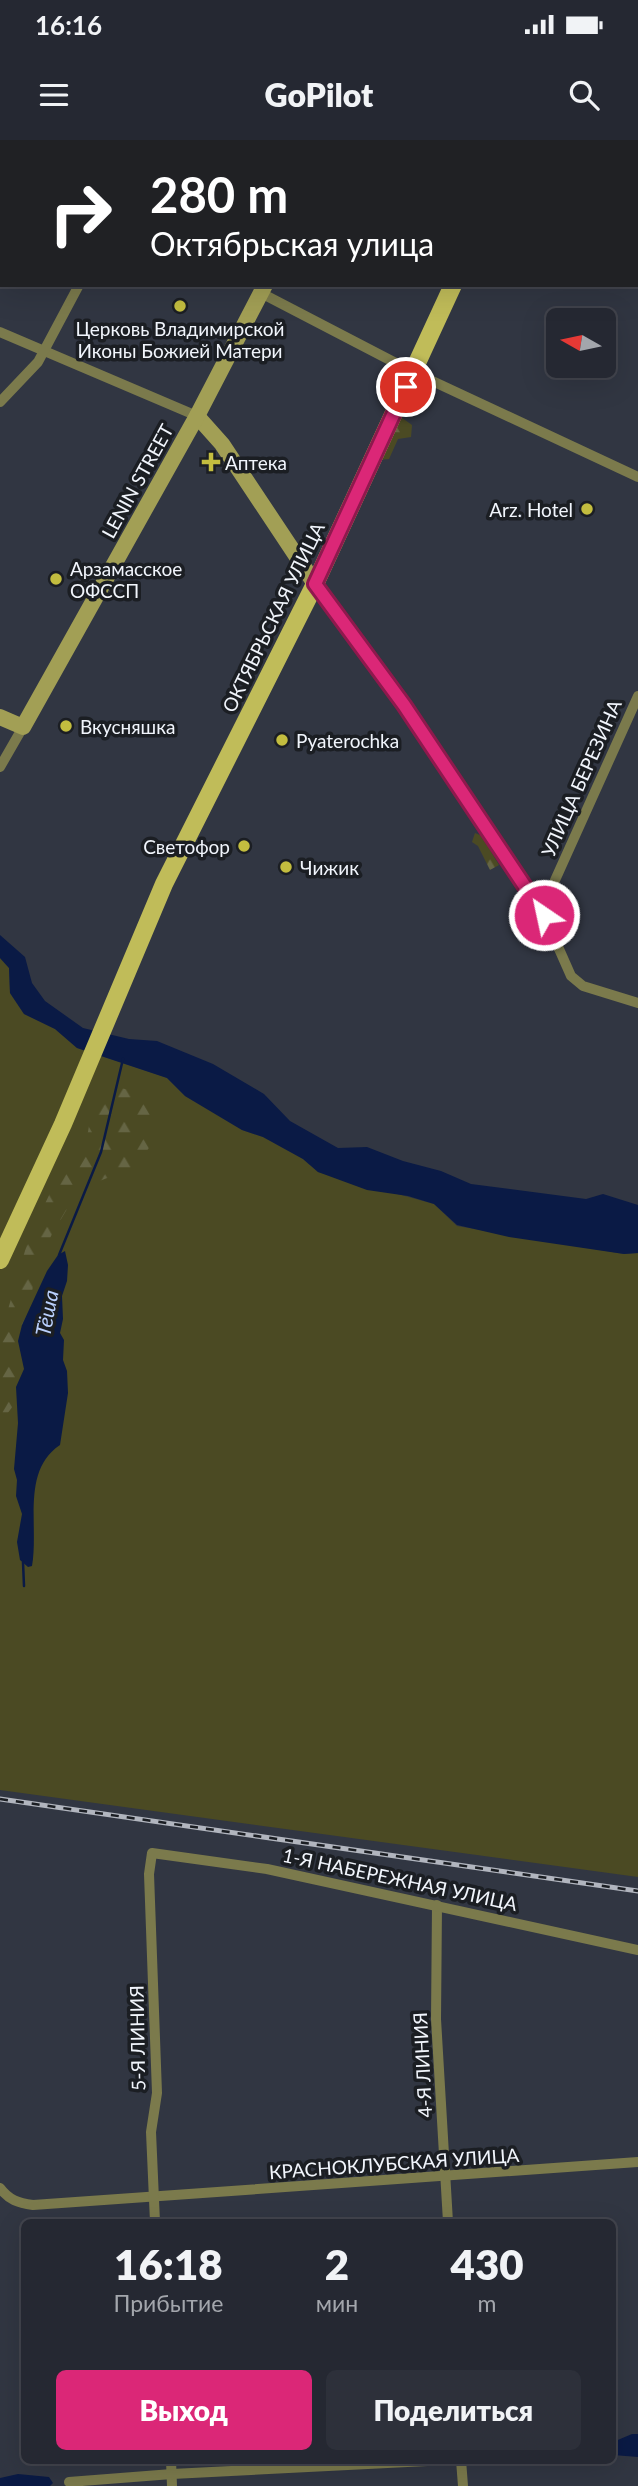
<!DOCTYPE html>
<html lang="ru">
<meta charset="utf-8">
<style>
body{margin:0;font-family:Lato,sans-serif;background:#2d303a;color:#f1f3f6;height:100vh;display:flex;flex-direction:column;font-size:26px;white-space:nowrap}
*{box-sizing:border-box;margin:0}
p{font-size:23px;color:#a3a6ac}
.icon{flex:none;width:38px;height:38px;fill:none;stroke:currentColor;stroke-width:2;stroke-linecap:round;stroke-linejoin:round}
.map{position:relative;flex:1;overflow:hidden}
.details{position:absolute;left:21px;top:2079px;width:595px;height:245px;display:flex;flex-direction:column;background:#252832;border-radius:10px;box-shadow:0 7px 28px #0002,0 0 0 2px #42444d}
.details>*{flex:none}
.top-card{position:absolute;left:0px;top:0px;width:639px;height:147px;box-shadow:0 7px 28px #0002,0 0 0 2px #42444d;background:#202124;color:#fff;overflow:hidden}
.needle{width:46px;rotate:279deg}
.buttons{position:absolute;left:546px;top:168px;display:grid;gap:14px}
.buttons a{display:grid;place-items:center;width:70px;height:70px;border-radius:10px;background:#252832;box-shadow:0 7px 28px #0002,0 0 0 2px #42444d;font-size:35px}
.pin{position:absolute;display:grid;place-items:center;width:60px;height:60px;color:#fff;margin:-30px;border:4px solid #fff;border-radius:50%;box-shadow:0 2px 7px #0007}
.me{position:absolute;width:77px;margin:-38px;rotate:326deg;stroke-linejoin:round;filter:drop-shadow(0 0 5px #0008)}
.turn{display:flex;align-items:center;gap:24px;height:147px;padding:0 35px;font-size:32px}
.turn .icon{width:91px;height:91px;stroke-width:2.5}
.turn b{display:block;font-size:49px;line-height:60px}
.eta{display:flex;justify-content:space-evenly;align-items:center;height:119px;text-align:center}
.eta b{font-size:42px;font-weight:800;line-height:49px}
.cta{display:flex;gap:14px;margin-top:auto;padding:14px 35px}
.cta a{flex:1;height:80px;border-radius:10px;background:#db2777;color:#fff;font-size:28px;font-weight:800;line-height:80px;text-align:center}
.cta a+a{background:#2d303a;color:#f1f3f6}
.status{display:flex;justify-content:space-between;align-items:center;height:49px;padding:0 35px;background:#252832;direction:ltr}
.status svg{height:19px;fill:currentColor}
header{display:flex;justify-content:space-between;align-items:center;height:91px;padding:0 35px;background:#252832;font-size:32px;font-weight:800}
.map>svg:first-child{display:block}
.grass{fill:#4b4a23}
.forest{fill:url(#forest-firs)}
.water{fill:#0a1a45}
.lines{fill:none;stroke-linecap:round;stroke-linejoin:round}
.stream{stroke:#0a1a45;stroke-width:2.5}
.street{stroke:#7b7a4c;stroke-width:10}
.secondary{stroke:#a29f55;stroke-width:16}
.primary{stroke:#c0bc59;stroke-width:18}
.rail-casing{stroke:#b1b5be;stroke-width:5}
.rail{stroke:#1b1e23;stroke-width:2.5;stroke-dasharray:8;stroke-linecap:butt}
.route-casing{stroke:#8e194d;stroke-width:18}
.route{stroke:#db2777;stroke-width:12}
.poi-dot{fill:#c3bd3f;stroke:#1b1e23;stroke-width:2.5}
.labels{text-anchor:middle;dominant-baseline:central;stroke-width:7;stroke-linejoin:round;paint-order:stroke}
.poi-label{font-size:19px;fill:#f1f5fc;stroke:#1b1e23;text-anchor:start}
.street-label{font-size:19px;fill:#f1f5fc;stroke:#1b1e23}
.water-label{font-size:21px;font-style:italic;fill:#bad0fd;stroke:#1b1e23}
</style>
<div class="status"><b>16:16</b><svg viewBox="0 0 49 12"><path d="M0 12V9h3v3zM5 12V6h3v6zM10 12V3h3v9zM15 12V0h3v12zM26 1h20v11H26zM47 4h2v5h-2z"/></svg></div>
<header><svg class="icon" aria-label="menu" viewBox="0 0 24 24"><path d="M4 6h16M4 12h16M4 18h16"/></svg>GoPilot<svg class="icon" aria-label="search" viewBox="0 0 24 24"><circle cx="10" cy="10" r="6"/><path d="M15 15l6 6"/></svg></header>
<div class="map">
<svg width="638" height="2346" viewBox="0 0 638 2346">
<defs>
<pattern id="forest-firs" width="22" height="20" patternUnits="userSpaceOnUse" patternTransform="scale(1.75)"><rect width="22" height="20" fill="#4b4a23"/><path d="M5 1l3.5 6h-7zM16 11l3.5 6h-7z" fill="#656544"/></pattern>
</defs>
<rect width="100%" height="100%" fill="#313642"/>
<!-- grass -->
<polygon class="grass" points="0,818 9,828 10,853 24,874 55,889 77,908 167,938 185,956 242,990 263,997 303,1019 318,1032 434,1064 457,1086 624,1114 638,1113 638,1737 0,1650"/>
<!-- forest -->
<g class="forest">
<polygon points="398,275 412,285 411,297 398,299 389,319 378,320"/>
<polygon points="475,693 482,696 499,725 490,730 478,706 472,702"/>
<polygon points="109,945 129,950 151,971 156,980 154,1001 135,1027 97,1042 80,1053 67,1069 51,1096 35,1134 13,1266 7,1274 0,1275 0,1197 29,1097 53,1047 88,992 93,960"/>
</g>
<!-- water -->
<g class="water">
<polygon points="0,795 25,817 32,843 45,861 83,888 129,899 157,901 213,924 264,954 290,981 338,1008 367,1007 403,1021 441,1031 471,1044 586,1059 603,1054 638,1065 638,1113 624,1114 509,1097 457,1085 434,1064 408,1056 367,1050 318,1032 303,1019 263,997 242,990 185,956 167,938 77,908 55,889 24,874 10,853 9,828 0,818"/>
<path d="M65,1111L68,1125L67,1141L62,1156L63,1179L60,1193L64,1200L63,1220L67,1231L68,1253L60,1305C21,1331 39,1386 32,1426L28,1427L20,1420L17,1402L22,1374L16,1356L17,1340L14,1329L18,1283L16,1247L24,1229L18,1201L22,1185L47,1131L58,1115Z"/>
<polygon points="632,2294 638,2294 638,2317 613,2315 613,2302"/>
<polygon points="18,2334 49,2337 53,2343 50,2346 0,2346 0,2338"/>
</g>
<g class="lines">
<!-- stream -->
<g class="stream">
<polyline points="59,1115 101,1012 123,919"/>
<polyline points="23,1422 24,1446"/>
</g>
<!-- street -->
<g class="street">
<polyline points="139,2 140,0"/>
<polyline points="261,153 413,232 638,337"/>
<polyline points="0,192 197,276"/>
<polyline points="0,262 38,222 79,145"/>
<polyline points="315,444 404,565 544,775 571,836 583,846 638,863"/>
<polyline points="0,627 23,587"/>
<polyline points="544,775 547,758 638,556"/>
<polyline points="437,1765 436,1879 448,2082"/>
<path d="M0,2048C9,2060 18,2063 33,2065L638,2022"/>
<polyline points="155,2082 151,1992 157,1953 149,1734 152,1713 267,1729 638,1810"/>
<polyline points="171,2320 172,2346"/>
<polyline points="461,2320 463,2346"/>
<polyline points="69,2342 172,2334 447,2320"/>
</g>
<!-- secondary -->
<g class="secondary">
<polyline points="333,2 334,0"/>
<polyline points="637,36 638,36"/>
<polyline points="0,84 2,84"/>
<polyline points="197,276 222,304 315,444"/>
<polyline points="0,577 23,587 197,276 265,145"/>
</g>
<!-- primary -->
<g class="primary">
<polyline points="519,2 520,0"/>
<polyline points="0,1120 63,984 164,744 315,444 453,145"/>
</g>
<defs>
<polyline id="rail" points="0,1659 638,1751"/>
</defs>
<!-- rail casing -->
<use href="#rail" class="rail-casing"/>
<!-- rail -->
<use href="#rail" class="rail"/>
</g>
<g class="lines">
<defs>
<polyline id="route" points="406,247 315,444 404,565 544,775"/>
</defs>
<!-- route casing -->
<use href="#route" class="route-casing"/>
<!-- route -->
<use href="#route" class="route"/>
</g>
<!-- markers -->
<g class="poi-dot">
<circle cx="180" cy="166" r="7"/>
<path d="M207.5 311.5h7v7h7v7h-7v7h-7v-7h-7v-7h7z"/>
<circle cx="587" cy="369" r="7"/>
<circle cx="56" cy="439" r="7"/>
<circle cx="66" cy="586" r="7"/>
<circle cx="282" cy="600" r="7"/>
<circle cx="244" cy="706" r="7"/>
<circle cx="286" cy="727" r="7"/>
</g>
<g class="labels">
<!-- poi labels -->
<g class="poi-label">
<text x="180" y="188" text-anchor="middle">Церковь Владимирской<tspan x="180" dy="22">Иконы Божией Матери</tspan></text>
<text x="225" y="322">Аптека</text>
<text x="573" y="369" text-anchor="end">Arz. Hotel</text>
<text x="70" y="428">Арзамасское<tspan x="70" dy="22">ОФССП</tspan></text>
<text x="80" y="586">Вкусняшка</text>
<text x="296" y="600">Pyaterochka</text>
<text x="230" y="706" text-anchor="end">Светофор</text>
<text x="300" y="727">Чижик</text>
</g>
<!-- street labels -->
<g class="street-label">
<text transform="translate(137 341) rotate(-61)">LENIN STREET</text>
<text transform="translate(273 477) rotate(-64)">ОКТЯБРЬСКАЯ УЛИЦА</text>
<text transform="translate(581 638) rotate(-66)">УЛИЦА БЕРЕЗИНА</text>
<text transform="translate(400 1739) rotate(12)">1-Я НАБЕРЕЖНАЯ УЛИЦА</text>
<text transform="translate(137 1898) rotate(-91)">5-Я ЛИНИЯ</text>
<text transform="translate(422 1925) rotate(-93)">4-Я ЛИНИЯ</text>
<text transform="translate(394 2023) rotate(-4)">КРАСНОКЛУБСКАЯ УЛИЦА</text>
</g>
<!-- water labels -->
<g class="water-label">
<text transform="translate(46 1173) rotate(-79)">Тёша</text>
</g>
</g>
</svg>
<div class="buttons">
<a><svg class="needle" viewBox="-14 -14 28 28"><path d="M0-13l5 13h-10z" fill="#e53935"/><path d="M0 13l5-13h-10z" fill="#a3a6ac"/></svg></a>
</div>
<div class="pin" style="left:406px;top:247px;background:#d93025"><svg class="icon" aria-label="arrive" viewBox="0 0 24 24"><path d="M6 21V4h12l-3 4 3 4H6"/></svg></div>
<svg class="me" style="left:544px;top:775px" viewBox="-20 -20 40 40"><circle r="17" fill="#db2777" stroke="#fff" stroke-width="3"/><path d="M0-11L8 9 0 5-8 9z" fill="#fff"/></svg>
<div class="top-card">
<div class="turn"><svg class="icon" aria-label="right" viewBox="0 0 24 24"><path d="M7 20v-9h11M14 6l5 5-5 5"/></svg><div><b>280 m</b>Октябрьская улица</div></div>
</div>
<section class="details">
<div class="eta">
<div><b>16:18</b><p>Прибытие</p></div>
<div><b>2</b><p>мин</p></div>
<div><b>430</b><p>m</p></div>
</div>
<div class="cta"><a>Выход</a><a>Поделиться</a></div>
</section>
</div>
